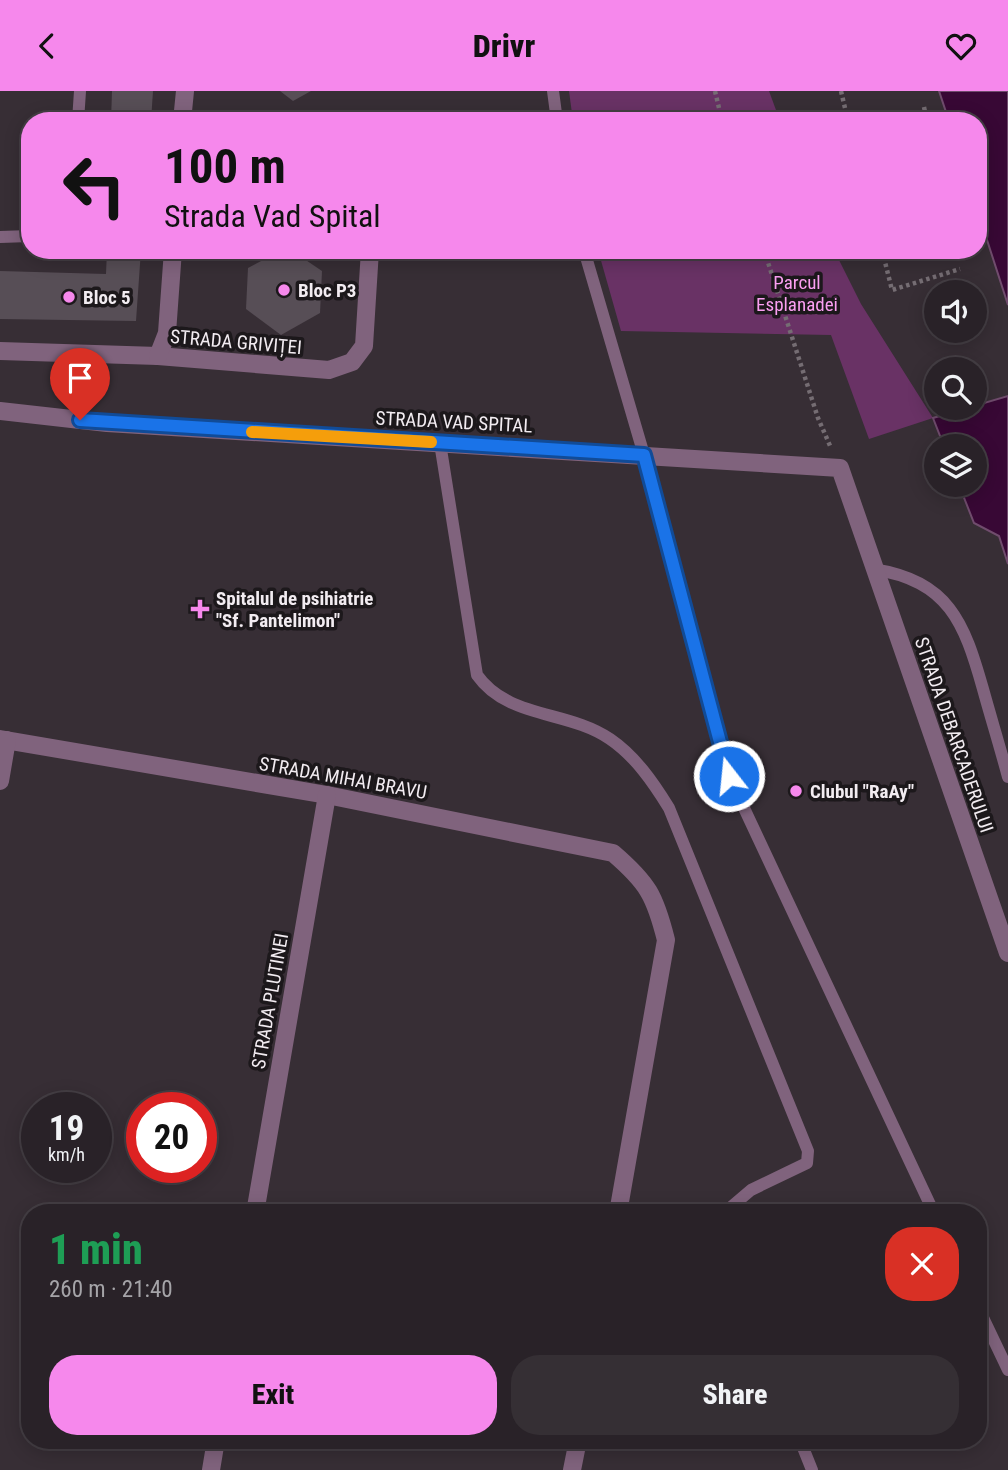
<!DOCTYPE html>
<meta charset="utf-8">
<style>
body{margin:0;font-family:"Roboto Condensed",sans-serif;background:#352f34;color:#f1f3f6;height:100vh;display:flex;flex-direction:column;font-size:26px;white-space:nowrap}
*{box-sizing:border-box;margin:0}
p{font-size:23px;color:#a5a4a8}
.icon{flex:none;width:38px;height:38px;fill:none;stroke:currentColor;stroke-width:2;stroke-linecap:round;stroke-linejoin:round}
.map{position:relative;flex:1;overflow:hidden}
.panel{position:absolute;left:21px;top:1113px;width:966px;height:245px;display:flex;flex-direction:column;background:#292228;border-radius:28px;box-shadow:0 4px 18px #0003,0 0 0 2px #453f45}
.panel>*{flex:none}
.hud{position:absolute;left:21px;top:21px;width:966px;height:147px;border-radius:28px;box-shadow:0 4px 18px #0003,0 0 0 2px #453f45;background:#f688ec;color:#111;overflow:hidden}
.fabs{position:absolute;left:924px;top:189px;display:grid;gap:14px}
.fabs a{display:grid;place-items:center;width:63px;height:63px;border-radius:50%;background:#292228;box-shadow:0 4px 18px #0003,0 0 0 2px #453f45;font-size:35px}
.speed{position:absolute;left:21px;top:1001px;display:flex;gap:14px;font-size:35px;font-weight:700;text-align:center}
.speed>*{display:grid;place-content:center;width:91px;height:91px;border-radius:50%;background:#292228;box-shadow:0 4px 18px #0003,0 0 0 2px #453f45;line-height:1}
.speed small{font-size:18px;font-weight:400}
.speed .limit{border:10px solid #d22;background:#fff;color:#111}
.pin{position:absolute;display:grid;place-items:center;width:60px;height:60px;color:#fff;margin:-72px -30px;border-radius:50% 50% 50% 0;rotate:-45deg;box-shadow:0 0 7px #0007}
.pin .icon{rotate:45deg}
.me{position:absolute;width:77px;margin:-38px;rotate:344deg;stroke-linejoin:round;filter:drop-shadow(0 0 5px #0008)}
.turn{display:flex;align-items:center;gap:24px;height:147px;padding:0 28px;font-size:32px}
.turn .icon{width:91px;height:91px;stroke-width:2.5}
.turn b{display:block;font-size:49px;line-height:60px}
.round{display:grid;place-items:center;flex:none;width:74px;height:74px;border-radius:28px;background:#352f34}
.head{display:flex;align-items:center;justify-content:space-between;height:119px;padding:0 28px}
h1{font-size:42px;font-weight:800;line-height:52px;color:#1e9e55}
.action{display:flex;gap:14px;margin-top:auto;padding:14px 28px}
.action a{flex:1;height:80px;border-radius:28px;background:#f688ec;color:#111;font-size:28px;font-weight:800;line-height:80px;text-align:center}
.action a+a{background:#352f34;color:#f1f3f6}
header{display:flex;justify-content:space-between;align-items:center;height:91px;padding:0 28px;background:#f688ec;color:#111;font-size:32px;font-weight:800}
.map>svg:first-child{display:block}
.green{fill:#693265}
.water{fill:#380835;stroke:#704c6d;stroke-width:2}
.building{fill:#574e56}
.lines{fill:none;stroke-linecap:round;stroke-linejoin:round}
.path{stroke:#756d73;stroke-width:4.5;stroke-dasharray:3.5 3.5;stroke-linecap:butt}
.lane{stroke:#80637d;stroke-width:12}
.street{stroke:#80637d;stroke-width:18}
.route-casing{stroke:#114b97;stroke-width:18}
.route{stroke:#1a73e8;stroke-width:12}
.slow{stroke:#f59e0b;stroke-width:12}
.poi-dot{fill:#f688ec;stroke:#1c181b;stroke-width:2.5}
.labels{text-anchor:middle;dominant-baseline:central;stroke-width:7;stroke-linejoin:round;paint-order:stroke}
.park-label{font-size:19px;fill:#fb9ff2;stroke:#1c181b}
.poi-label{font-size:19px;font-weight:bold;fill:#f2ecf1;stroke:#1c181b;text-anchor:start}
.street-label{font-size:19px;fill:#f2ecf1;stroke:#1c181b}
</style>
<header><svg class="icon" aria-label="back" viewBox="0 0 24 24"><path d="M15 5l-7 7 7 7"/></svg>Drivr<svg class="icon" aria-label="heart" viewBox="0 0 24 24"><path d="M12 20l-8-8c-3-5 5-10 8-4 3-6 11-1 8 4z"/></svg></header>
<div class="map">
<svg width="1008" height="1379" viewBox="0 0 1008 1379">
<rect width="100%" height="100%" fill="#372e35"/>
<!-- green -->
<g class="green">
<polygon points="569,0 769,0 780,30 573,30"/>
<polygon points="598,159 834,159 861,213 933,327 869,348 831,244 621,240"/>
</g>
<!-- water -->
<g class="water">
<polygon points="939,0 1008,0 1008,214 978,121 978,30 949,30"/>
<polygon points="1008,305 1008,473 999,445 974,432 959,394 975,394 975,355 944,355 933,327"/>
</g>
<!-- building -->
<g class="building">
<polygon points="112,0 153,0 151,30 111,30"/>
<polygon points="280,0 311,0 293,10"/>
<polygon points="107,159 141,159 136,230 0,228 0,180 106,183"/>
<polygon points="282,159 291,159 322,180 320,222 281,244 246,218 248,177"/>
</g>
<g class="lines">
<!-- path -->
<g class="path">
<polyline points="715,0 722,30"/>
<polyline points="841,0 848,30"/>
<polyline points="924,16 927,30"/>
<polyline points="764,159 818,327 831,357"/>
<polyline points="882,159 892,199 960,178"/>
</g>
<!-- lane -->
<g class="lane">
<polyline points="553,0 557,30"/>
<polyline points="78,30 80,0"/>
<polyline points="0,146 30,145"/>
<polyline points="584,159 644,364 729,685 934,1122"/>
<path d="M440,352L477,584C508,628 568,619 610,648C635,665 653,691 669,717L808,1060L807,1072L751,1099L724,1122"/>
<path d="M873,478C949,490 964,531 983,598C991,627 1000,656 1008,686"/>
<polyline points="978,1216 1008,1279"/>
<polyline points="800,1349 812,1379"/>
</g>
<!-- street -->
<g class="street">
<polyline points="182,30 185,0"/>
<polyline points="0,260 158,265 329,279 352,271 364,255 370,159"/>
<polyline points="158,265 167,242 173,159"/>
<polyline points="0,320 107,332 840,377 1008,862"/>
<path d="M0,648L327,704L613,762C648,792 655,805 666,849L618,1122"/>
<polyline points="0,690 7,649"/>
<polyline points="255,1122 327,704"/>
<polyline points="211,1379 216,1349"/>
<polyline points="572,1379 578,1349"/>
</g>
</g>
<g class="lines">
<defs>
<polyline id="route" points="80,329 644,364 729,685"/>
</defs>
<!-- route casing -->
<use href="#route" class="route-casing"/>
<!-- route -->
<use href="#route" class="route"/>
<!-- slow -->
<polyline class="slow" points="252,341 431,351"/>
</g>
<!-- markers -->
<g class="poi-dot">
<circle cx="284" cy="199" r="7"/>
<circle cx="69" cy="206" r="7"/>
<path d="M196.5 507.5h7v7h7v7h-7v7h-7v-7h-7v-7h7z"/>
<circle cx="796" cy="700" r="7"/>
</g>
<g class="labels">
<!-- park labels -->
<g class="park-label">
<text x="797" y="191">Parcul<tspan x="797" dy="22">Esplanadei</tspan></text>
</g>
<!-- poi labels -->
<g class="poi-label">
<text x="298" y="199">Bloc P3</text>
<text x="83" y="206">Bloc 5</text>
<text x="216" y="507">Spitalul de psihiatrie<tspan x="216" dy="22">"Sf. Pantelimon"</tspan></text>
<text x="810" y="700">Clubul "RaAy"</text>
</g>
<!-- street labels -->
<g class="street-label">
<text transform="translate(236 251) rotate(5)">STRADA GRIVIȚEI</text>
<text transform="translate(454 331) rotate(3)">STRADA VAD SPITAL</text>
<text transform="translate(954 644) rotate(71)">STRADA DEBARCADERULUI</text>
<text transform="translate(343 687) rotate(10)">STRADA MIHAI BRAVU</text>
<text transform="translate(270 910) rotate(-80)">STRADA PLUTINEI</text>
</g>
</g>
</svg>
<div class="fabs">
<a><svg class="icon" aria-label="sound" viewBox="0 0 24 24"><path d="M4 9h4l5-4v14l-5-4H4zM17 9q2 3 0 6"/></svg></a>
<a><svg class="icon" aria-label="search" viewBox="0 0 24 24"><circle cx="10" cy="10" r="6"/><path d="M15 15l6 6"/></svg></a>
<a><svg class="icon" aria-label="layers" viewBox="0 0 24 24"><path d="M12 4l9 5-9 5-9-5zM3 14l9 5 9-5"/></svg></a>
</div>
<div class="speed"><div>19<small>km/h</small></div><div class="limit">20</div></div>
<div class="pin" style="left:80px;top:329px;background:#d93025"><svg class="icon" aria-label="arrive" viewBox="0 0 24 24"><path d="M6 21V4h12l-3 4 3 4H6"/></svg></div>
<svg class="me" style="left:729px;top:685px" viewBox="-20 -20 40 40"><circle r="17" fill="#1a73e8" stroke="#fff" stroke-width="3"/><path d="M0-11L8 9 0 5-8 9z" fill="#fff"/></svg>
<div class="hud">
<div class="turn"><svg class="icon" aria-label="left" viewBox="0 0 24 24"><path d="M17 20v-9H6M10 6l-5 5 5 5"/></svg><div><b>100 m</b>Strada Vad Spital</div></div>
</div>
<section class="panel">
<div class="head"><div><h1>1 min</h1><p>260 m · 21:40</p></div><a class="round" style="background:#d93025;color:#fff"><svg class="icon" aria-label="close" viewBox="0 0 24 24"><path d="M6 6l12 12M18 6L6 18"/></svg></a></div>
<div class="action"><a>Exit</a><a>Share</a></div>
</section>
</div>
